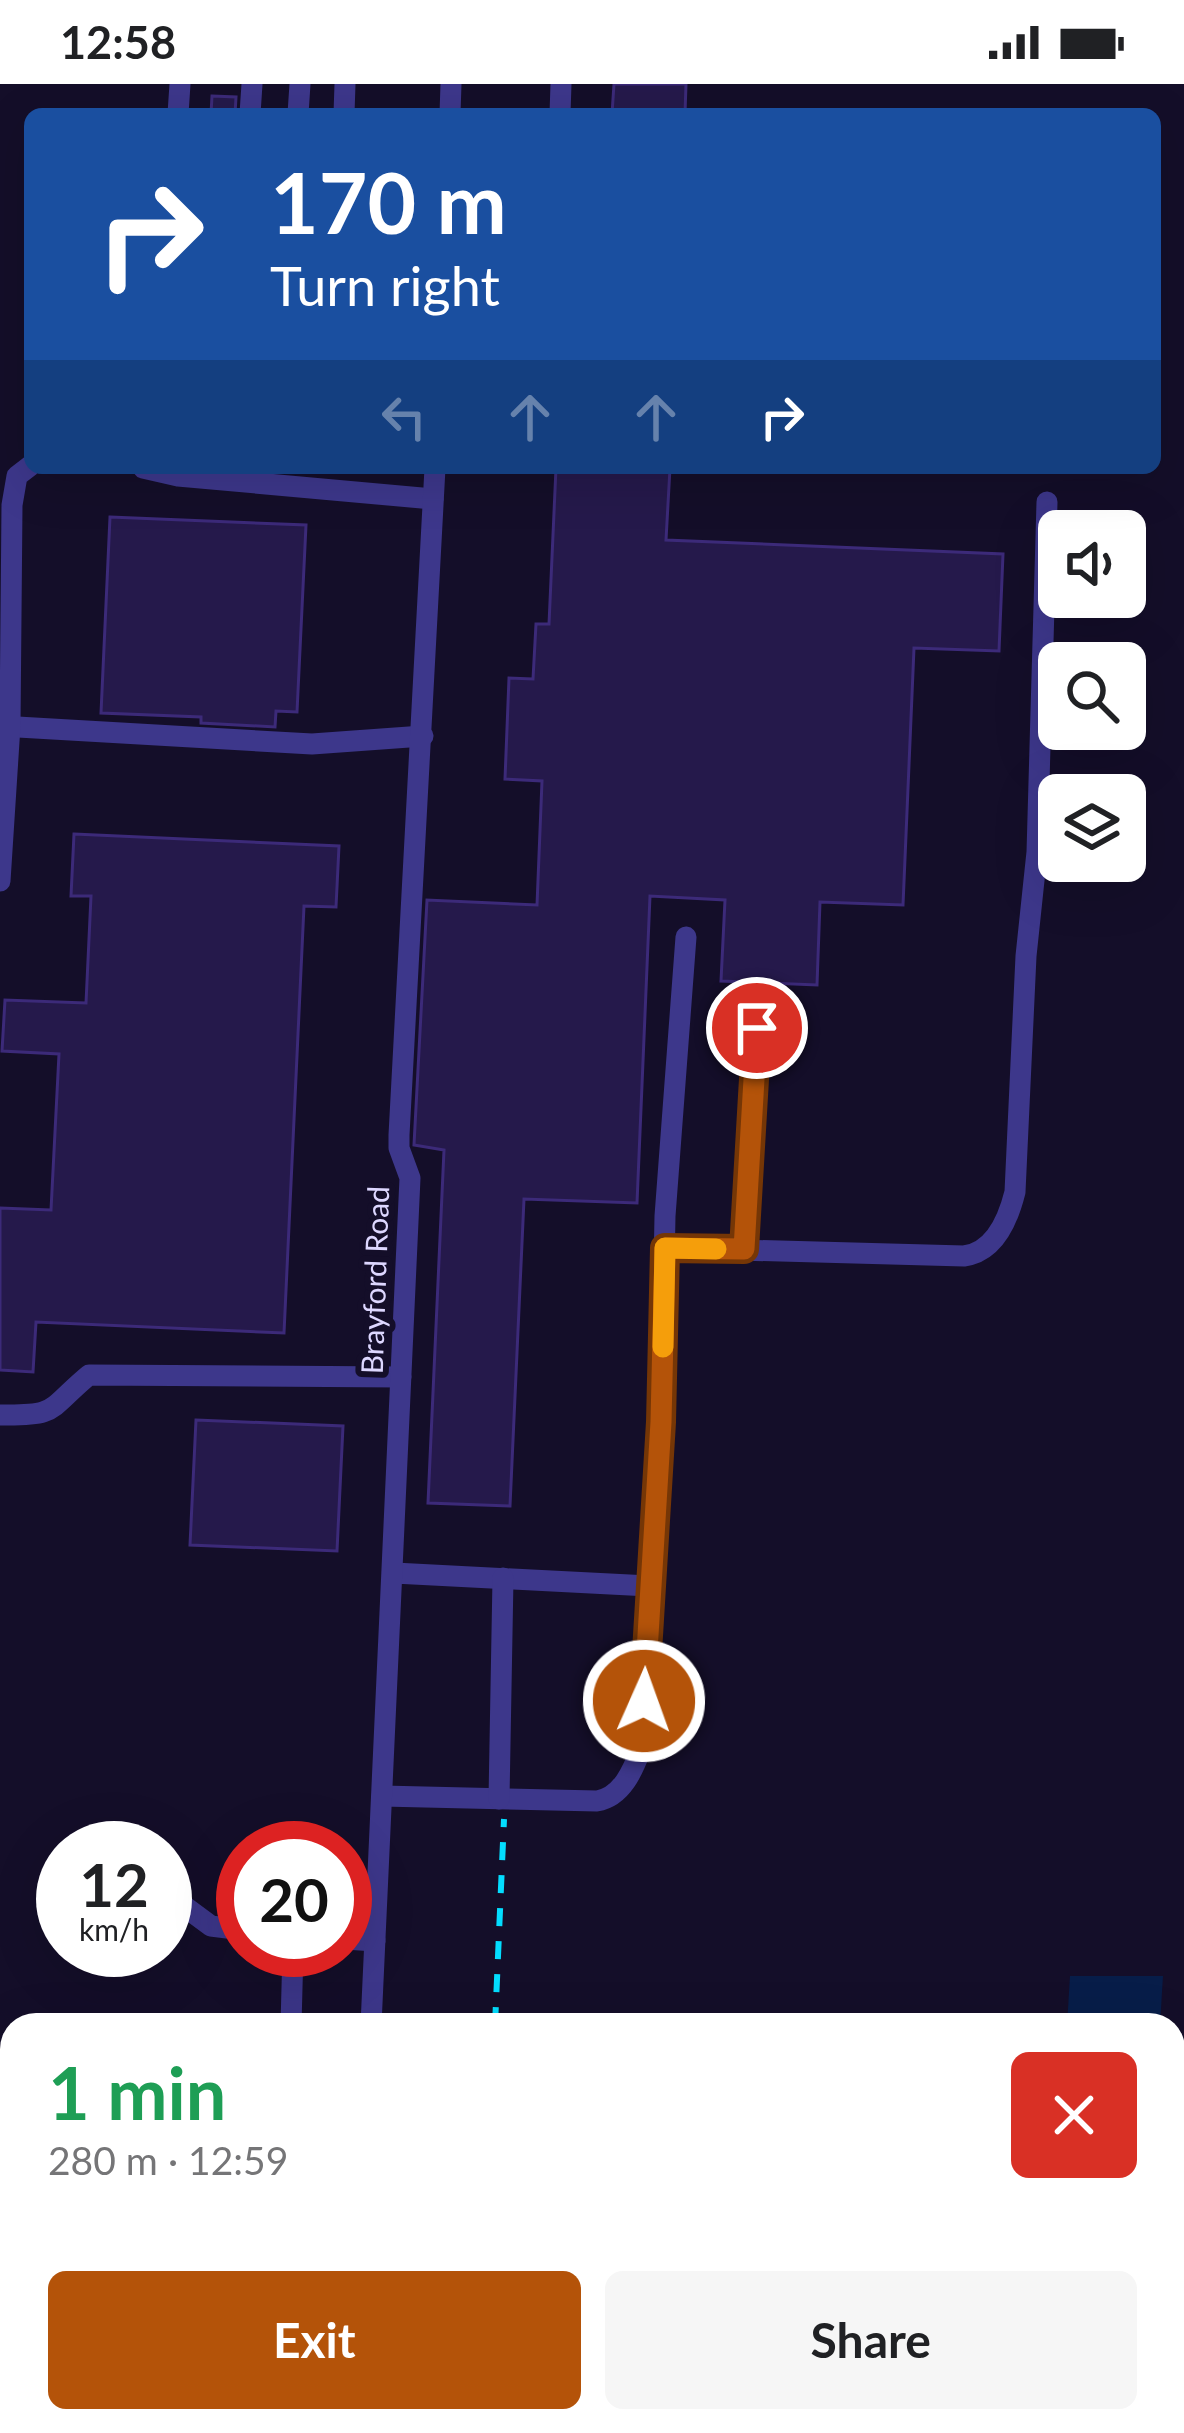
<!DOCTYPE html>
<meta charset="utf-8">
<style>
body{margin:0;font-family:Lato,sans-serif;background:#f6f6f6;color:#202124;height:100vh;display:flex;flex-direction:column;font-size:45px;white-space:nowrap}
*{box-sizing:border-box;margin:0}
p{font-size:39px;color:#757577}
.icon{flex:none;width:66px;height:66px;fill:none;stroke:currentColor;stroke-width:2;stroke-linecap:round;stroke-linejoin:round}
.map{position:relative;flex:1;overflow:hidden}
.drawer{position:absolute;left:0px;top:1929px;width:1185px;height:420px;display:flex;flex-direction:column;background:#fff;border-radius:36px 36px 0 0;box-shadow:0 12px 48px #0002}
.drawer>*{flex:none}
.hud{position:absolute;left:24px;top:24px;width:1137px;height:366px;border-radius:18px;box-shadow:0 12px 48px #0002;background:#1a4fa0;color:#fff;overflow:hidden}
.controls{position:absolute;left:1038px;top:426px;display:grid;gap:24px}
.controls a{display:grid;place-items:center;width:108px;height:108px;border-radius:18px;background:#fff;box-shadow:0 12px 48px #0002;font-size:60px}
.speed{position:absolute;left:36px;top:1737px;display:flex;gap:24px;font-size:60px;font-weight:700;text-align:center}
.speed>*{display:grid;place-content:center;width:156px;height:156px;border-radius:50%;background:#fff;box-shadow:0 12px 48px #0002;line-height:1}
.speed small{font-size:30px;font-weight:400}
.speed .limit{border:18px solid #d22;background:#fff;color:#111}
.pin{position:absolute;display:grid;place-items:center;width:102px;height:102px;color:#fff;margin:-51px;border:6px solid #fff;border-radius:50%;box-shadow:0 3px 12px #0007}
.me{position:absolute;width:132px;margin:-66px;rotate:2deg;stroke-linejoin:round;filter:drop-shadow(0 0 9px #0008)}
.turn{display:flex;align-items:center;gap:42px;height:252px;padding:0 48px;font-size:54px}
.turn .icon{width:156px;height:156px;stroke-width:2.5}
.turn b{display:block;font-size:84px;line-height:102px}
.lanes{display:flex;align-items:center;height:114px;padding:0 48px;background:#0003;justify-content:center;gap:60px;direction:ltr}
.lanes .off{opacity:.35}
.round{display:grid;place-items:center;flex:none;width:126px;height:126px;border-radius:18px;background:#f6f6f6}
.summary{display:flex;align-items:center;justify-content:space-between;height:204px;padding:0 48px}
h1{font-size:72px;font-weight:700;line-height:90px;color:#1e9e55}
.button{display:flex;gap:24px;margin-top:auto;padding:24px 48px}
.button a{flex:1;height:138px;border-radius:18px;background:#b45309;color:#fff;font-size:48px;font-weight:700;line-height:138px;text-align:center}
.button a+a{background:#f6f6f6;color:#202124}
.status{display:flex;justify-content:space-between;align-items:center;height:84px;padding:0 60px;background:#fff;direction:ltr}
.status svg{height:33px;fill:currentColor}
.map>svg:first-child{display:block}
.water{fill:#071d49}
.building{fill:#25194b;stroke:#3c2a79;stroke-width:3}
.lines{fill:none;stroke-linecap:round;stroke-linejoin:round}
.minor{stroke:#3d378b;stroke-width:21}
.rail{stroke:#03ddff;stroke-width:6;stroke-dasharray:18 15;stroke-linecap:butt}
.route-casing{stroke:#753606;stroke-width:30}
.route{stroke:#b45309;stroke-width:21}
.slow{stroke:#f59e0b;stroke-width:21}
.labels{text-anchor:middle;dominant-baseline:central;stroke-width:12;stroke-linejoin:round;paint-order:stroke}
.street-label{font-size:30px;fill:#ddd7ff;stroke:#140e29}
</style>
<div class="status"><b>12:58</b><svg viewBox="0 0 49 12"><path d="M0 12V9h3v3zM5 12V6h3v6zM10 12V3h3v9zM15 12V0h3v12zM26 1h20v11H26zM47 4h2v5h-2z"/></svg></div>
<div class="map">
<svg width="1184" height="2349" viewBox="0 0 1184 2349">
<rect width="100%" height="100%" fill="#140e29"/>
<!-- water -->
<g class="water">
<polygon points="1070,1892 1163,1892 1160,1941 1067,1941"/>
<polygon points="1034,2337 1132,2337 1131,2349 1035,2349"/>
</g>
<!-- building -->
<g class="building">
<polygon points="614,0 686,0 685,30 612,30"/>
<polygon points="212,12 236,13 235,30 211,30"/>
<polygon points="556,384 670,384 666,456 1003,470 999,567 914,564 903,821 820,818 817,901 721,897 725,816 650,812 637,1119 524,1115 510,1422 428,1419 444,1066 414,1061 427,816 537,821 542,697 505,695 509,594 533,595 536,540 549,540"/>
<polygon points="110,433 306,441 297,628 276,627 275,643 201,639 201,633 101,629"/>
<polygon points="74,750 339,762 336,823 304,822 284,1249 36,1238 33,1288 0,1286 0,1124 51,1126 59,970 2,967 5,916 86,919 91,812 71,812"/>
<polygon points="196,1336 343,1342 337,1467 190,1461"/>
</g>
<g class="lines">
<!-- minor -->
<g class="minor">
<polyline points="178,30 180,0"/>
<polyline points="250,30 252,0"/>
<polyline points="298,30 300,0"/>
<polyline points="344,30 345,0"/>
<polyline points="450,30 451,0"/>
<polyline points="560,30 561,0"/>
<polyline points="143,384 178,392 433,415"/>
<polyline points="0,642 312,660 423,652"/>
<polyline points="0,797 10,642 12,421 17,392 30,382"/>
<path d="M665,1164L964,1172C995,1168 1008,1136 1015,1108L1026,872L1037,768L1047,418"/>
<polyline points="744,1165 757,944"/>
<path d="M0,1331C59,1332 47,1326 89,1291L401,1293"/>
<polyline points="394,1489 649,1502"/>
<path d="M382,1712L597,1717C622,1713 633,1686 641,1665L661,1338L665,1132L686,853"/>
<polyline points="499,1715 503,1494"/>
<polyline points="165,1808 211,1842 243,1846"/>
<polyline points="345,1855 375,1857"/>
<polyline points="291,1941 293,1866"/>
<polyline points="371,1941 410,1094 399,1064 399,1051 435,384"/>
<polyline points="0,2281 12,2334"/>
<polyline points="352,2349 353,2337"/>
</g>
<!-- rail -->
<g class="rail">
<polyline points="495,1941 504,1735"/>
<polyline points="439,2349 439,2337"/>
<polyline points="479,2349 480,2337"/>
</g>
</g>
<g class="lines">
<defs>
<polyline id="route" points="644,1617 661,1338 665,1164 744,1165 757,944"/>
</defs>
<!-- route casing -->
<use href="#route" class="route-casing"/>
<!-- route -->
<use href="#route" class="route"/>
<!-- slow -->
<polyline class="slow" points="663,1263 665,1164 716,1165"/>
</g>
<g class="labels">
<!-- street labels -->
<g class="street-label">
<text transform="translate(374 1196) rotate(-88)">Brayford Road</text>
</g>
</g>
</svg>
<div class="controls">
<a><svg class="icon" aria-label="sound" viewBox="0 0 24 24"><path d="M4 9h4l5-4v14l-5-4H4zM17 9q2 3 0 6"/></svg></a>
<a><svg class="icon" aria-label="search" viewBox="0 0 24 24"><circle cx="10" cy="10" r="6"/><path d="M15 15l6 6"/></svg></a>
<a><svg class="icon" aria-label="layers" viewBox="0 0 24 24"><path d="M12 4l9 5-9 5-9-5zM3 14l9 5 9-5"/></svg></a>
</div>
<div class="speed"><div>12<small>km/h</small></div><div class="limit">20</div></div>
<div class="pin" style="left:757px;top:944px;background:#d93025"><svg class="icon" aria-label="arrive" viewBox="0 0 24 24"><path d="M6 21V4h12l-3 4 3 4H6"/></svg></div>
<svg class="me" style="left:644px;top:1617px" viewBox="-20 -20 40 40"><circle r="17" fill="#b45309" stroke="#fff" stroke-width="3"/><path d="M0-11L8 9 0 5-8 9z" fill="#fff"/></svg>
<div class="hud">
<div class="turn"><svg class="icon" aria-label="right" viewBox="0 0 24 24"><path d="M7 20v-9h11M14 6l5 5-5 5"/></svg><div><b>170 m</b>Turn right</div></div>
<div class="lanes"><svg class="icon off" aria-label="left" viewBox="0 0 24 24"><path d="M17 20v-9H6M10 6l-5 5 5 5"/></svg><svg class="icon off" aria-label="ahead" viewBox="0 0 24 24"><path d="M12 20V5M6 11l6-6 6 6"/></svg><svg class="icon off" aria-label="ahead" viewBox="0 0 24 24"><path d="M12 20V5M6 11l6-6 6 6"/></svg><svg class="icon" aria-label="right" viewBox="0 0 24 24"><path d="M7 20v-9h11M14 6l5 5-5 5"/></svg></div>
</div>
<section class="drawer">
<div class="summary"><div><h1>1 min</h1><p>280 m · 12:59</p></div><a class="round" style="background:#d93025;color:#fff"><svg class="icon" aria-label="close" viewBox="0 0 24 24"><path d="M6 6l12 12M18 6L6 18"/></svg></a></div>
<div class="button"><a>Exit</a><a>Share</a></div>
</section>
</div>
